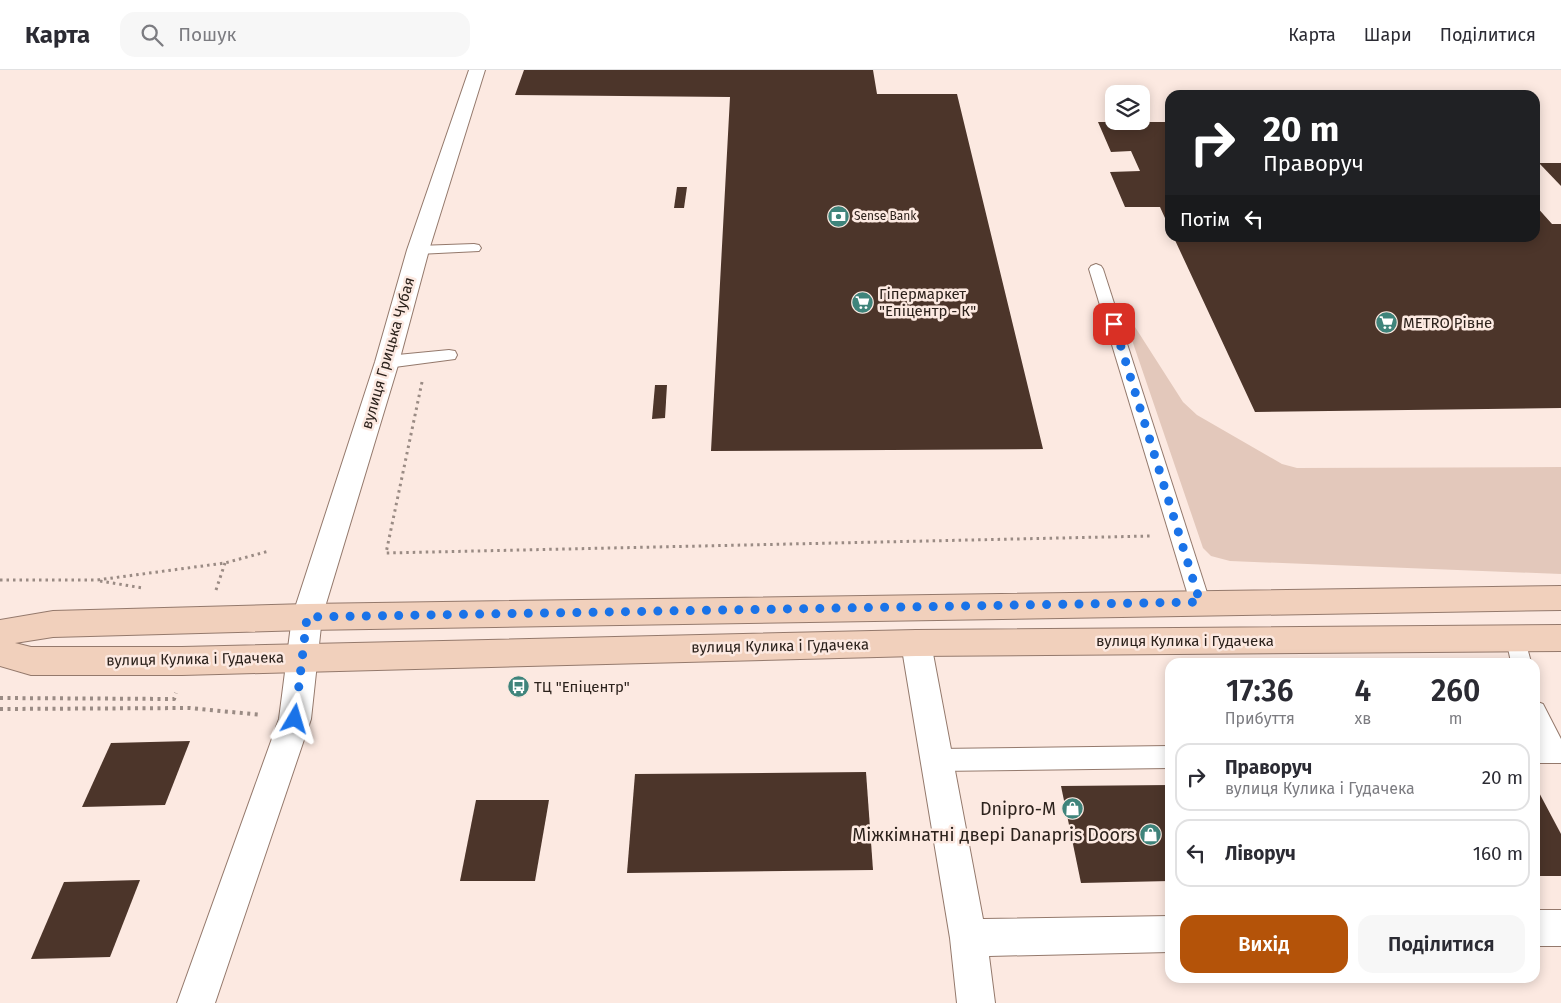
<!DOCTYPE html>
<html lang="uk">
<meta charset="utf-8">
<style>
body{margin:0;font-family:"Fira Sans",sans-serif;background:#f7f7f7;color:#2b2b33;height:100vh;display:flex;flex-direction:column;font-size:19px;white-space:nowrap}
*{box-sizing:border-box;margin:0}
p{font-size:16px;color:#7c7c81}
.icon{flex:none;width:28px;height:28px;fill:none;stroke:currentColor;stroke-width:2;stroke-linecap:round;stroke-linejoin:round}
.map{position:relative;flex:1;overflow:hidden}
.details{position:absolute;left:1165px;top:588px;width:375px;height:325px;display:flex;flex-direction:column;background:#fff;border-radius:15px;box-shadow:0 2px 12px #0003}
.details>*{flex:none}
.top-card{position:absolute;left:1165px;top:20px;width:375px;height:152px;border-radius:15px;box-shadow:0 2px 12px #0003;background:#202124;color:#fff;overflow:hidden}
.tools{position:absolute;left:1105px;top:15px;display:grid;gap:10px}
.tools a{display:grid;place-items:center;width:45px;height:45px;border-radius:10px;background:#fff;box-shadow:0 2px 12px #0003;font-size:25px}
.pin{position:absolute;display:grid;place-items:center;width:42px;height:42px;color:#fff;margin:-21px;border-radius:10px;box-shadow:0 2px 8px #0006}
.me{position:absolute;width:55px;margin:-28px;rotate:7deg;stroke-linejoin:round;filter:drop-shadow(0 0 4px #0008)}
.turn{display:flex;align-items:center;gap:18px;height:105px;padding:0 15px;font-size:22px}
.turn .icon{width:65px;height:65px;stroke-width:2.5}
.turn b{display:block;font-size:35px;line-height:42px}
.then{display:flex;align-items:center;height:48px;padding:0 15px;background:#0003;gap:10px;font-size:19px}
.eta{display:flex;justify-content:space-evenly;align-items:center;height:85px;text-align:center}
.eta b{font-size:30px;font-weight:600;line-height:35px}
.action{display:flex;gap:10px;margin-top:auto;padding:10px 15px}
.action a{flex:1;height:58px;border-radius:15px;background:#b45309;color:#fff;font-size:20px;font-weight:600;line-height:58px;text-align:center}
.action a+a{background:#f7f7f7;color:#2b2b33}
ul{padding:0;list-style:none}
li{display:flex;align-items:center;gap:15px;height:68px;margin:0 10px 8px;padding:0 5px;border:2px solid #e1e1e2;border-radius:15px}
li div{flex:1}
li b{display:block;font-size:19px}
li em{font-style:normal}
header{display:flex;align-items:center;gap:30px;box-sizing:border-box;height:70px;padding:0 25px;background:#fff;border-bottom:1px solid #e1e1e2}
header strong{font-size:24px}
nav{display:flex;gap:28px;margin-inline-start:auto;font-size:18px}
.search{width:350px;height:45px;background:#f7f7f7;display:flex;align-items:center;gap:12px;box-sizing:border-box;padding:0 18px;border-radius:15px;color:#7c7c81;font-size:19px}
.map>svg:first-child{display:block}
.green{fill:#e3c8bb}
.building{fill:#4c352a}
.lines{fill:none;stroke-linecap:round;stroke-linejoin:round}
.lane-casing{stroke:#94796c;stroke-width:2}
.street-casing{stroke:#94796c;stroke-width:2}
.secondary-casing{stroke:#94796c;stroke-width:2}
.path-far1{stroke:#9a8b84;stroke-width:3;stroke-dasharray:2.5 4;stroke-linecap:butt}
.path{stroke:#9a8b84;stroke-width:4;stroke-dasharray:3 4.5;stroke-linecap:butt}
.lane{fill:#fff;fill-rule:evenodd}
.street{fill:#fff;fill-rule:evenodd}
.secondary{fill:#f1d0bc;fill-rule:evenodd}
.route{stroke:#1a73e8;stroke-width:9;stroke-dasharray:0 16.2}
.labels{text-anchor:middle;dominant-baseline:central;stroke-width:5;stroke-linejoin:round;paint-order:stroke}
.far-poi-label{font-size:12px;fill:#2c221c;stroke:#fce9e1;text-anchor:start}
.poi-label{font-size:15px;fill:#2c221c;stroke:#fce9e1;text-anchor:start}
.street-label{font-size:15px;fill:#2c221c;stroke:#fce9e1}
.near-poi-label{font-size:18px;fill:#2c221c;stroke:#fce9e1;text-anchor:end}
</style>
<header>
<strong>Карта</strong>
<div class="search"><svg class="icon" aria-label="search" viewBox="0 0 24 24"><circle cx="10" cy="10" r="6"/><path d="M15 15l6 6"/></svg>Пошук</div>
<nav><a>Карта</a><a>Шари</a><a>Поділитися</a></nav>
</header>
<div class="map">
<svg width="1561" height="933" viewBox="0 0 1561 933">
<rect width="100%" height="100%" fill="#fce9e1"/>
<!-- green -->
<polygon class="green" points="1119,232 1183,332 1197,345 1282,394 1297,398 1561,397 1561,504 1230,491 1211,486 1203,478"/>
<!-- building -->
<g class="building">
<polygon points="524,0 873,0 877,24 957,24 1043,379 711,381 730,27 515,25"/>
<polygon points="1098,52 1170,52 1170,159 1160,137 1125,137 1110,102 1140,101 1131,81 1111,82"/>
<polygon points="1539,93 1561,93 1561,116"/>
<polygon points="677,117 687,117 684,138 674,138"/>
<polygon points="1535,135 1552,154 1561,154 1561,338 1255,342 1174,168 1535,168"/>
<polygon points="655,315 667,315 665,348 652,349"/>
<polygon points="190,671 165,735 82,737 111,673"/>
<polygon points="866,702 873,800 627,803 635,704"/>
<polygon points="1170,715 1170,811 1081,813 1061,716"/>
<polygon points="1535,715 1561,764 1561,806 1535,806"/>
<polygon points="476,730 549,730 535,811 460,811"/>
<polygon points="140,810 110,887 31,889 64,812"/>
</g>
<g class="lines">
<defs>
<g id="lane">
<polygon points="474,174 479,175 481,178 479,181 418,184 413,183 411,180 413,177 418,176"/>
<polygon points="1096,194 1101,196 1103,199 1210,532 1207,538 1200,540 1193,538 1190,532 1089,199 1091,196"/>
<polygon points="449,280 455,281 457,285 455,289 387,298 381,296 379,292 381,288 387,286"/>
<polygon points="1516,560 1523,563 1531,592 1511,592 1506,569 1509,563"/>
<polygon points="1535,631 1543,634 1561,669 1561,693 1535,693 1535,671 1539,671 1535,663"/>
<polygon points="1170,676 1170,698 937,701 929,698 926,690 929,682 937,679"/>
</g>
<g id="street">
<polygon points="469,0 485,0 429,180 399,292 322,547 311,649 215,933 177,933 279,649 292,547 375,292 407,180"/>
<polygon points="916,560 927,564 931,573 983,849 1170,846 1170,882 989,886 995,933 957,933 950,868 901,573 905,564"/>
<rect x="1535" y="840" width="26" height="36"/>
</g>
<polygon id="secondary" points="1561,516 1561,540 307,560 53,567 15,573 31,577 182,577 916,560 1561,555 1561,581 916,586 182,605 31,605 0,596 0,550 53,541 307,534"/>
</defs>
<!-- lane casing -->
<use href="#lane" class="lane-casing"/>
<!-- street casing -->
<use href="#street" class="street-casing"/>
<!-- secondary casing -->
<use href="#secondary" class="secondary-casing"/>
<!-- path-far1 -->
<g class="path-far1">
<polyline points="422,312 386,483 1150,466"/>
<polyline points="0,510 97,510 225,493 269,481"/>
<polyline points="100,511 143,518"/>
<polyline points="216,520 225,493"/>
</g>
<!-- path -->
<g class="path">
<polyline points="0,628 174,629 176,623"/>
<polyline points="0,639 190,638 262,645"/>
</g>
<!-- lane -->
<use href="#lane" class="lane"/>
<!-- street -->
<use href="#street" class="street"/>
<!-- secondary -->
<use href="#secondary" class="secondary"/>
</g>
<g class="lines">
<!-- route -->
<polyline class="route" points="295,649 307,547 1200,532 1114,254"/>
</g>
<!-- icons -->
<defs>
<symbol id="bank-disc" viewBox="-11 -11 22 22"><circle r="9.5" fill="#3f847b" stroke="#fce9e1"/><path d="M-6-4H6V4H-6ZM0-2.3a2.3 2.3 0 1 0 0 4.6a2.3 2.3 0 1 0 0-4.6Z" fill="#fff"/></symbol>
<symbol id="supermarket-disc" viewBox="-11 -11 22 22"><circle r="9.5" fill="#3f847b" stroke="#fce9e1"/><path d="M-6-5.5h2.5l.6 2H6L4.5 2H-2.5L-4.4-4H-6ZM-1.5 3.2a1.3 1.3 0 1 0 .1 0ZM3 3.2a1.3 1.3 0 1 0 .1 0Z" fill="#fff"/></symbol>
<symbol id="bus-disc" viewBox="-11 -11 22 22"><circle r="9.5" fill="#3f847b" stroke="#fce9e1"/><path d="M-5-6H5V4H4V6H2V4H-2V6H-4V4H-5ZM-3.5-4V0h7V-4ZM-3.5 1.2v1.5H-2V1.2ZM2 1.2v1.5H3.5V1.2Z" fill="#fff"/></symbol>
<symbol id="shop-disc" viewBox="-11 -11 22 22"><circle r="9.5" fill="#3f847b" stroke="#fce9e1"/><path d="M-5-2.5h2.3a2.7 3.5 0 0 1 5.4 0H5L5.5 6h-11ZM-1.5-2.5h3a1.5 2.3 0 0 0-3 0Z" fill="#fff"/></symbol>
</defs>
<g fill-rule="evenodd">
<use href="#bank-disc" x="826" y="134" width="25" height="25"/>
<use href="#supermarket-disc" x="850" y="220" width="25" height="25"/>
<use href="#supermarket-disc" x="1374" y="240" width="25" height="25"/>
<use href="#bus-disc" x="506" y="604" width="25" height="25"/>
<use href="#shop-disc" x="1060" y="726" width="25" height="25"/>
<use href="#shop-disc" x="1138" y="752" width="25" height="25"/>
</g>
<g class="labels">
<!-- far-poi labels -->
<g class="far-poi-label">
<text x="854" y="146">Sense Bank</text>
</g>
<!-- poi labels -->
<g class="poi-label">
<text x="879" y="224">Гіпермаркет<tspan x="879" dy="17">"Епіцентр - К"</tspan></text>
<text x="1403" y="253">METRO Рівне</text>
<text x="534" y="617">ТЦ "Епіцентр"</text>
</g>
<!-- street labels -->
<g class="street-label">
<text transform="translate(388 283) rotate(-74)">вулиця Грицька Чубая</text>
<text x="1185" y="571">вулиця Кулика і Гудачека</text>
<text transform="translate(780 576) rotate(-1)">вулиця Кулика і Гудачека</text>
<text transform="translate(195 589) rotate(-1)">вулиця Кулика і Гудачека</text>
</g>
<!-- near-poi labels -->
<g class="near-poi-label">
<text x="1056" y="739">Dnipro-M</text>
<text x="1135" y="765">Міжкімнатні двері Danapris Doors</text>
</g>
</g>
</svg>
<div class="tools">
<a><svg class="icon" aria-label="layers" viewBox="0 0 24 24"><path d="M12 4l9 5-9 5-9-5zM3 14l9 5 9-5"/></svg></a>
</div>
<div class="pin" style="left:1114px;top:254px;background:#d93025"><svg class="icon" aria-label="arrive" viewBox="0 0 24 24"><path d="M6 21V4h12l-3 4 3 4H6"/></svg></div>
<svg class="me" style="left:295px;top:649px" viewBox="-20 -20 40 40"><path d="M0-17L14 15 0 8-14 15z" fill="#1a73e8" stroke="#fff" stroke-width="4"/></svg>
<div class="top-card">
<div class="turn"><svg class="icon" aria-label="right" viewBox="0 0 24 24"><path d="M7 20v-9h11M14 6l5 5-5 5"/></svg><div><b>20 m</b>Праворуч</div></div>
<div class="then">Потім<svg class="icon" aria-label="left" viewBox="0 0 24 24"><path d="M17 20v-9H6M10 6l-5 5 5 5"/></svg></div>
</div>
<section class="details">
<div class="eta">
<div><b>17:36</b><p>Прибуття</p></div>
<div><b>4</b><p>хв</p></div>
<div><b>260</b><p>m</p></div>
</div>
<ul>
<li><svg class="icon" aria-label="right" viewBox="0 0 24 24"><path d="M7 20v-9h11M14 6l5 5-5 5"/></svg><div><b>Праворуч</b><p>вулиця Кулика і Гудачека</p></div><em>20 m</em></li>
<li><svg class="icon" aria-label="left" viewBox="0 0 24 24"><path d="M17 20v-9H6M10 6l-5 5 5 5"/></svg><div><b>Ліворуч</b></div><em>160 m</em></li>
</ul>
<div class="action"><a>Вихід</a><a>Поділитися</a></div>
</section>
</div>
